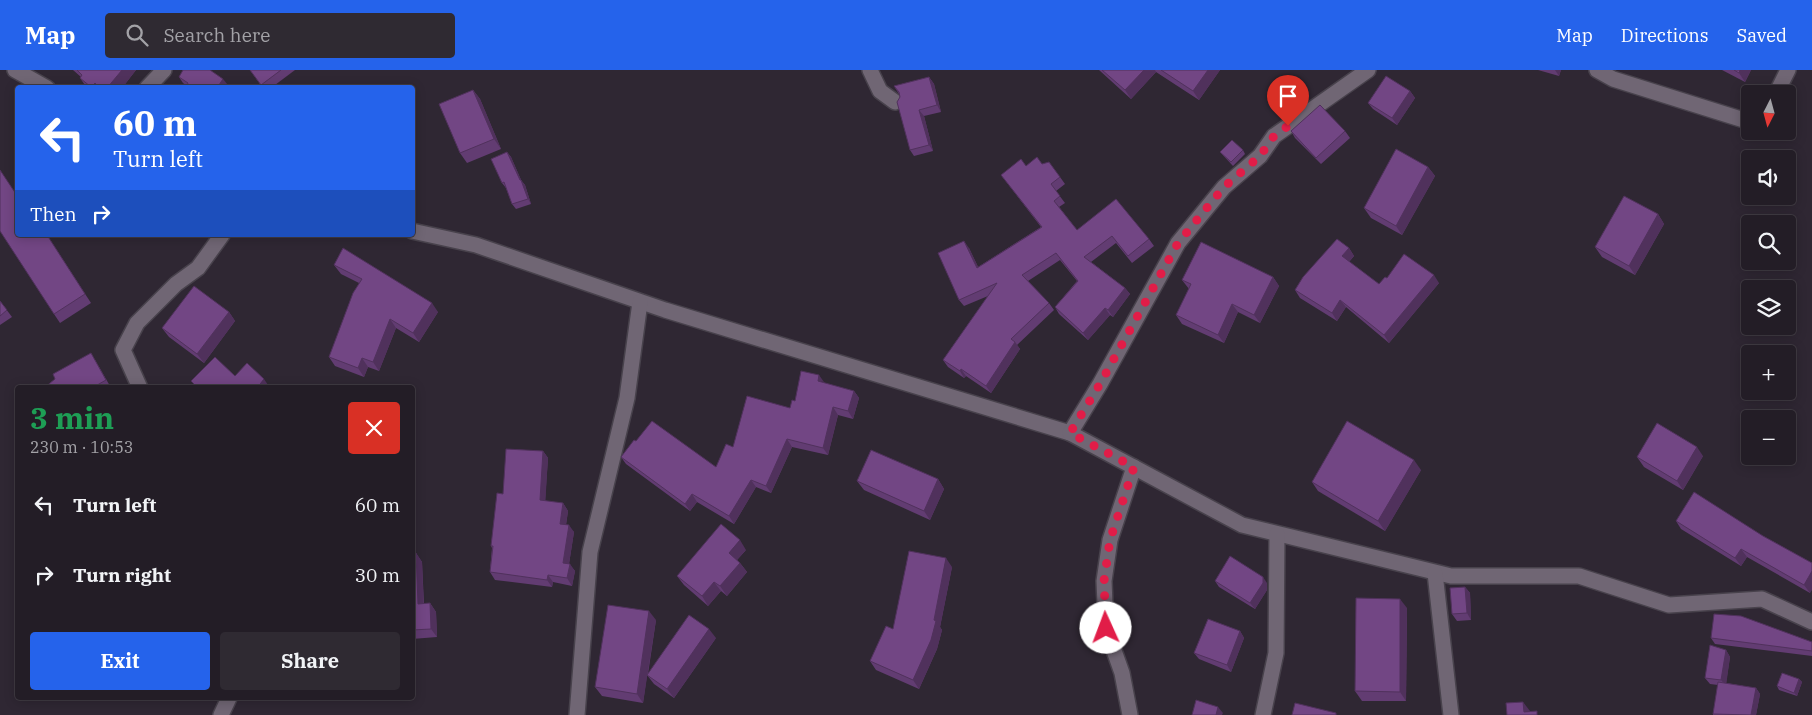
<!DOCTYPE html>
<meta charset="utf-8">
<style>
body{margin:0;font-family:"IBM Plex Serif",serif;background:#2f2a32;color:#f1f3f6;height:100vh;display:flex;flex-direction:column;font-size:19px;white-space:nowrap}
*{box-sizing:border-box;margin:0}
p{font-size:16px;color:#a3a2a7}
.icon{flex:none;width:28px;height:28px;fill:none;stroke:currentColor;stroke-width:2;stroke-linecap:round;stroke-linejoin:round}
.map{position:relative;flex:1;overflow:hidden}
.drawer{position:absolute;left:15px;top:315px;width:400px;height:315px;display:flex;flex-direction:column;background:#231d26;border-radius:5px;box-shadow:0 2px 12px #0003,0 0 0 1px #403b43}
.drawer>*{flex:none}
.guide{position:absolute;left:15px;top:15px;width:400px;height:152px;border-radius:5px;box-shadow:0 2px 12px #0003,0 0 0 1px #403b43;background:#2563eb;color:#fff;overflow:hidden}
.needle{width:32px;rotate:186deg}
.buttons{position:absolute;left:1741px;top:15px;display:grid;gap:10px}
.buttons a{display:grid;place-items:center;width:55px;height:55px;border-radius:5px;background:#231d26;box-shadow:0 2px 12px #0003,0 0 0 1px #403b43;font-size:25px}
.pin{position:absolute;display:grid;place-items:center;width:42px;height:42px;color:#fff;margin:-51px -21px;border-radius:50% 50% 50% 0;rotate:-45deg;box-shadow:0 0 5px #0007}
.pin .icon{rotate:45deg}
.me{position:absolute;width:55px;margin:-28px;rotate:358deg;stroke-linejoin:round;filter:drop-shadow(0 0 4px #0008)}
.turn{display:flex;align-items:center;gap:18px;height:105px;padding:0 15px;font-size:22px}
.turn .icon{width:65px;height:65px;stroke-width:2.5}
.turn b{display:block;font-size:35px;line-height:42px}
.then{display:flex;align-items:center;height:48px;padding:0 15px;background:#0003;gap:10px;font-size:19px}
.round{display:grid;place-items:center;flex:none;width:52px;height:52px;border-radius:5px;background:#2f2a32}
.summary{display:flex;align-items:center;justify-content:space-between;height:85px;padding:0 15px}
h1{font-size:30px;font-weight:700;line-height:38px;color:#1e9e55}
.button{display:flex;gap:10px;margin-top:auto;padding:10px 15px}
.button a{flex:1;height:58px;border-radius:5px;background:#2563eb;color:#fff;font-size:20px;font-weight:700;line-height:58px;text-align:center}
.button a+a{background:#2f2a32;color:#f1f3f6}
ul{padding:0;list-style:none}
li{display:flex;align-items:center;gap:15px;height:70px;padding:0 15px}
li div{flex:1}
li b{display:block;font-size:19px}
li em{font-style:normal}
header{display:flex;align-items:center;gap:30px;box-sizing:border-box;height:70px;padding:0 25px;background:#2563eb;color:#fff}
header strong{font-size:24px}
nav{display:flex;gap:28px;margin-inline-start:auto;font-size:18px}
.search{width:350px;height:45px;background:#2f2a32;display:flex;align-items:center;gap:12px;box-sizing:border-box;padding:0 18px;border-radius:5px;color:#a3a2a7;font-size:19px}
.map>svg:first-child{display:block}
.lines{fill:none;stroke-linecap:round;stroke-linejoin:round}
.minor-casing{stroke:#48424c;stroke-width:18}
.minor{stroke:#706674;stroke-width:15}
.wall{fill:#623c72}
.shaded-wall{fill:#50315c}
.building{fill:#724684;stroke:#50315c}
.route{stroke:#e11d48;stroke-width:9;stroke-dasharray:0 16.2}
</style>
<header>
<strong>Map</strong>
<div class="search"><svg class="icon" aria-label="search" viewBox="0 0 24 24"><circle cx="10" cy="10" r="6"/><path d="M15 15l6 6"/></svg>Search here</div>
<nav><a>Map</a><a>Directions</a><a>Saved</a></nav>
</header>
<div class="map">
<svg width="1812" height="645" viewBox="0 0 1812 645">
<rect width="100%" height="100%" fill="#2f2733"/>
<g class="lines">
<defs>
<g id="minor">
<polyline points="15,0 47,18"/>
<polyline points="870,0 880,21 895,32"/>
<polyline points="1597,0 1613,9 1747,51 1750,49"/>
<polyline points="147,18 164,0"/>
<polyline points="1776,24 1788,0"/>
<polyline points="412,161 476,175 665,240 1070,363 1242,455 1451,506 1579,506 1669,535 1762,529 1812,552"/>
<polyline points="140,318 123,280 137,253 176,214 198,198 222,165"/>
<polyline points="1070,363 1100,314 1178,173 1224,117 1260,86 1274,66 1368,0"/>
<polyline points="1435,503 1451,645"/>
<polyline points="221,645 229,628"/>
<polyline points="577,645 590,482 627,328 640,232"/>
<polyline points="1130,645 1122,603 1106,558 1104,511 1110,470 1134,397"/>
<polyline points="1263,645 1276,583 1277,464"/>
</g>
</defs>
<!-- minor casing -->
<use href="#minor" class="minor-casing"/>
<!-- minor -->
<use href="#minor" class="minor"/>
</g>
<!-- wall -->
<g class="wall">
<polygon points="73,0 136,0 122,18 87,18 80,8 81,7"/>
<polygon points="250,0 295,0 271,18 263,18"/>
<polygon points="1099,0 1220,0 1199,30 1156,2 1131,29"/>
<polygon points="1538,0 1561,0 1559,6"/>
<polygon points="1722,0 1751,0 1745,12"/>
<polygon points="179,7 228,15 226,18 186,18 187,16 183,13"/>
<polygon points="929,7 934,14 941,42 924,46 933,81 914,86 910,80 899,24 894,16"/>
<polygon points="473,20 480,29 501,79 467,93 460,83"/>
<polygon points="1410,21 1415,28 1397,55 1373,39 1368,33"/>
<polygon points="1291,61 1345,61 1350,68 1321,94 1295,68"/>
<polygon points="1243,80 1245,84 1233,96 1220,82"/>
<polygon points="507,82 511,87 521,110 525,115 531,134 516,139 512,134 506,118 502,113"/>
<polygon points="1042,94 1060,107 1065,114 1056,121 1065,133 1059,137 1077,160 1149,169 1154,176 1132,193 1116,173 1091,192 1125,218 1130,224 1113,247 1110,245 1088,270 1059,244 1055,237 1077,211 1060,190 1028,211 1049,233 1054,240 1017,275 1020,279 991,323 966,306 964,308 948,297 943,290 988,226 964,236 959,230 969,178 978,197 1041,157 1001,105 1026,96"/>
<polygon points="1428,97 1435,106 1402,165 1371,148 1364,138"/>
<polygon points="1658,144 1664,154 1635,205 1602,187 1595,177"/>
<polygon points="18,165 47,165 91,233 60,253 54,244"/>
<polygon points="1349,178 1354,186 1349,192 1379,214 1387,208 1439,213 1389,273 1346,237 1337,251 1300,228 1295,220"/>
<polygon points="334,195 438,242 419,272 396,258 379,301 368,297 364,307 335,296 329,287 359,213 341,204"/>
<polygon points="1273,207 1279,216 1260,253 1238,242 1224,273 1182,254 1176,245 1189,219 1182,210"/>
<polygon points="0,231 12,247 0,255"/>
<polygon points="229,242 235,251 204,293 169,267 162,258"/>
<polygon points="95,290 110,316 108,318 44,318 55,309"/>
<polygon points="824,313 854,321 859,328 853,349 838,345 828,385 792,377 771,423 756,417 734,454 697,432 690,441 626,394 621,387 636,371 716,397 733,377 790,338 795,331"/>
<polygon points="543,381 548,388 545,431 563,433 568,441 566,455 574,462 569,494 575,501 572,516 553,512 552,517 495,510 490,502 492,478 491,476 503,424"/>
<polygon points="1703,386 1683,420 1644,397 1637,387"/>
<polygon points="1421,400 1385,461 1318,421 1312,412"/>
<polygon points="938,409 944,419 930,450 864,420 857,411"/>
<polygon points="1676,451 1763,466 1812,493 1810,523 1747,487 1741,496 1681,459"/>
<polygon points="746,480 737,490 740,493 747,502 727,526 721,521 708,536 684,515 677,506"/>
<polygon points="412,483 416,483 422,492 424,534 430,533 436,542 437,567 412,569"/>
<polygon points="952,497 940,557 942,560 937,579 919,619 876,600 870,591 893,559"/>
<polygon points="1215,511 1267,513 1267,520 1255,539 1219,517"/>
<polygon points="1465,517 1470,523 1471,550 1457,551 1452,544"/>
<polygon points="1407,538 1406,631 1362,631 1355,621"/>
<polygon points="656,550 648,604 716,568 674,628 654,614 647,605 643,633 602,626 595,617"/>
<polygon points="1240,561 1244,568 1231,602 1199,589 1194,583"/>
<polygon points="1711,568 1812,572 1812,586 1715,574"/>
<polygon points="1726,580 1730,587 1726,613 1756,618 1760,624 1756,645 1713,645 1713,644 1718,615 1710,614 1705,608"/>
<polygon points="1799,609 1802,612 1797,626 1779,620 1777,616"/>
</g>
<!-- shaded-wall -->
<g class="shaded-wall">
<polygon points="122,0 136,0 122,18 107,18"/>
<polygon points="1144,0 1155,0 1156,2 1131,29 1125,20"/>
<polygon points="1208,0 1220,0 1199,30 1193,21"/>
<polygon points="1555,0 1561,0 1559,6"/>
<polygon points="1740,0 1751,0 1745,12 1739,3"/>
<polygon points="929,7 934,14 941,42 937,35"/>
<polygon points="223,9 228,15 226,18 217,18"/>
<polygon points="95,13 98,18 91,17"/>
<polygon points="473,20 480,29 501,79 494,69"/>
<polygon points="1410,21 1415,28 1397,55 1392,48"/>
<polygon points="919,40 924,46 933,81 929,75"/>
<polygon points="507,82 511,87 522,112 521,110 525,115 531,134 528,129"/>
<polygon points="1428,97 1435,106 1402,165 1396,156"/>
<polygon points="1658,144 1664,154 1635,205 1629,196"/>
<polygon points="964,171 969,178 982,205 977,198"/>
<polygon points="1349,178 1354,186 1347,194 1342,186"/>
<polygon points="1434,205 1439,213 1389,273 1384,265"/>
<polygon points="1273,207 1279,216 1260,253 1254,245"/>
<polygon points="1125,218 1130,224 1113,247 1108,240"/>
<polygon points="1340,230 1346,237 1337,251 1332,243"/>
<polygon points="432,233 438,242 419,272 413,263"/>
<polygon points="1232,234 1238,242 1224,273 1218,265"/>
<polygon points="1105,238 1110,245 1088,270 1083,263"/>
<polygon points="229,242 235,251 204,293 197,284"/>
<polygon points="390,249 396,258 379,301 373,292"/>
<polygon points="1015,272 1020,279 991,323 986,316"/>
<polygon points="362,288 368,297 364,307 358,298"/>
<polygon points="961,299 966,306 964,308 960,301"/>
<polygon points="819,305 824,312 818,311"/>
<polygon points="264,309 270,318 257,318"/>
<polygon points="854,321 859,328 853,349 848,341"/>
<polygon points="833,337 838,345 828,385 823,378"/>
<polygon points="787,369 792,377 771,423 766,416"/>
<polygon points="1697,377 1703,386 1683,420 1677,411"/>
<polygon points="543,381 548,388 545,437 540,430"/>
<polygon points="1414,390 1421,400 1385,461 1378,451"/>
<polygon points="938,409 944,419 930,450 924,441"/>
<polygon points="751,410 756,417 734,454 729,446"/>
<polygon points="692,424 697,432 690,441 685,434"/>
<polygon points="563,433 568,441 565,461 560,454"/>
<polygon points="569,455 574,462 568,500 563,493"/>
<polygon points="740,470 746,480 735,492 729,483"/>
<polygon points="1741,479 1747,487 1741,496 1735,488"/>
<polygon points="416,483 422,492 424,543 418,534"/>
<polygon points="946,488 952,497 940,557 942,560 937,579 919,619 913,610 934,550"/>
<polygon points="740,493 747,502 727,526 720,516"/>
<polygon points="570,494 575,501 572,516 567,508"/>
<polygon points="1812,501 1812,520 1810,523 1804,515"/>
<polygon points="548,505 553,512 552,517 547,510"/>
<polygon points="1263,507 1267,513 1267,520 1255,539 1250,533"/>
<polygon points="714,512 721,521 708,536 702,526"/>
<polygon points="1465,517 1470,523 1471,550 1467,543"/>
<polygon points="1400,529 1407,538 1406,631 1400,622"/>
<polygon points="430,533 436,542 437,567 431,559"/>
<polygon points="649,541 656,550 643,633 637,624"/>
<polygon points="709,559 716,568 674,628 667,619"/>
<polygon points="1240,561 1244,568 1231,602 1227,595"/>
<polygon points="1726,580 1730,587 1726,616 1721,610"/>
<polygon points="1799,609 1802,612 1797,626 1794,623"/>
<polygon points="1756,618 1760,624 1756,645 1751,645"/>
<polygon points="1523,632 1530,641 1524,642"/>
<polygon points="1218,637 1223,643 1222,645 1216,645"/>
</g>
<!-- building -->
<g class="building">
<polygon points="77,0 122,0 107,18 100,18 95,13 91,17 80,8 82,5"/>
<polygon points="183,0 210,0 223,9 217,18 186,18 188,13 179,7"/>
<polygon points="250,0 281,0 261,15"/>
<polygon points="1102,0 1144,0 1125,20"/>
<polygon points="1161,0 1208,0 1193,21"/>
<polygon points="1734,0 1740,0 1739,3"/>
<polygon points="1386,6 1410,21 1392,48 1368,33"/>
<polygon points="929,7 937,35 919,40 929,75 910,80 897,32 900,27 899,22 894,16"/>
<polygon points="473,20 494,69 460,83 439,34"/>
<polygon points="1320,35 1345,61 1316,88 1291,61"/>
<polygon points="1232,70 1243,80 1231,92 1220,82"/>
<polygon points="1396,79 1428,97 1396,156 1364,138"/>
<polygon points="507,82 520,110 521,110 528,129 512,134 504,112 502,113 491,89"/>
<polygon points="1037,87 1042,94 1049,92 1060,107 1051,114 1060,126 1054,131 1077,160 1116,129 1149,169 1128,186 1112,166 1084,187 1125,218 1108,240 1105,238 1083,263 1055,237 1078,211 1056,183 1022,205 1049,233 1011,269 1015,272 986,316 961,299 960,301 943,290 997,213 959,230 938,183 964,171 977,198 1042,157 1001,105 1021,89 1026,96"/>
<polygon points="0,100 18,127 18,165 47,165 85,224 54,244 0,161"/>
<polygon points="1624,126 1658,144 1629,196 1595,177"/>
<polygon points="1337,169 1349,178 1342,186 1379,214 1385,207 1387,208 1404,184 1434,205 1384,265 1340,230 1332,243 1295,220 1303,207"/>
<polygon points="1201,172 1273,207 1254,245 1232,234 1218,265 1176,245 1191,214 1182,210"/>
<polygon points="343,178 432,233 413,263 390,249 373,292 362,288 358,298 329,287 353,223 362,209 334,195"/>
<polygon points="194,216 229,242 197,284 162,258"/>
<polygon points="0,231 7,240 0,246"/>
<polygon points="91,283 106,310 92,318 44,318 55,309 53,304"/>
<polygon points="215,287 235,306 247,293 264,309 257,318 198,318 191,311"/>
<polygon points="801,301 819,305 818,311 854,321 848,341 833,337 823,378 787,369 766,416 751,410 729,446 692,424 685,434 621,387 634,370 636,371 652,351 716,397 726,374 733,377 747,326 790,338 792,330 795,331"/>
<polygon points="1347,351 1414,390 1378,451 1312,412"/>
<polygon points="1657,353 1697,377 1677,411 1637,387"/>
<polygon points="506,379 543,381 540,430 563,433 560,454 569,455 563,493 570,494 567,508 548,505 547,510 490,502 493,476 491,476 497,423 503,424"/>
<polygon points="871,380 938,409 924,441 857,411"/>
<polygon points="1694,422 1763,466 1812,493 1812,501 1804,515 1741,479 1735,488 1676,451"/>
<polygon points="721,454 740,470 729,483 740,493 720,516 714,512 702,526 677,506"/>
<polygon points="909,481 946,488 934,550 936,551 931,570 913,610 870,591 886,556 893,559"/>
<polygon points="412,483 416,483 418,534 430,533 431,559 412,560"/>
<polygon points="1230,486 1263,507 1263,513 1250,533 1215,511"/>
<polygon points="1465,517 1467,543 1452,544 1450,518"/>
<polygon points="1356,528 1400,529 1400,622 1355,621"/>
<polygon points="608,535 649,541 637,624 595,617"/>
<polygon points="1714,544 1741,546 1812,572 1812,581 1711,568"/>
<polygon points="689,545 709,559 667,619 647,605"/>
<polygon points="1208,549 1240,561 1227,595 1194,583"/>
<polygon points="1710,575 1726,580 1721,610 1705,608"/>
<polygon points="1782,603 1799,609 1794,623 1777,616"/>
<polygon points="1718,612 1756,618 1751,645 1713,644"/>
<polygon points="1196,630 1218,637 1216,645 1192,645"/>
<polygon points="1523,632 1524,642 1537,641 1537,645 1507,645 1506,633"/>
<polygon points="1295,633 1336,643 1336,645 1292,645"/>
</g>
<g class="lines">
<!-- route -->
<polyline class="route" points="1106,558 1104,511 1110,470 1134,397 1070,363 1100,314 1178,173 1224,117 1260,86 1274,66 1288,56"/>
</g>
</svg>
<div class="buttons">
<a><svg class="needle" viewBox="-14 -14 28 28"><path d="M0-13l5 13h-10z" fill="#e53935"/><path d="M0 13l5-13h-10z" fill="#a3a2a7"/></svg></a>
<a><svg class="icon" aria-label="sound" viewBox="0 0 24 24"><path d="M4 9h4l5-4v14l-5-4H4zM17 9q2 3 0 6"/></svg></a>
<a><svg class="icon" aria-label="search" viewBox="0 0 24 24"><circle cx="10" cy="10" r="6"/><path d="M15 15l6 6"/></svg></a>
<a><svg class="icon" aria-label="layers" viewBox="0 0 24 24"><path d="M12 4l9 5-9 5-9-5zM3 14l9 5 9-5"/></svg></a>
<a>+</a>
<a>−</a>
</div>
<div class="pin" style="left:1288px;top:56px;background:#d93025"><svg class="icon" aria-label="arrive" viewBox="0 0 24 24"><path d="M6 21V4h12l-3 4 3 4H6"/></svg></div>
<svg class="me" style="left:1106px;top:558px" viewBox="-20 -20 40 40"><circle r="19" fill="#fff"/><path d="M0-13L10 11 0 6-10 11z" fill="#e11d48"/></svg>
<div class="guide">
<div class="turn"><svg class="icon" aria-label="left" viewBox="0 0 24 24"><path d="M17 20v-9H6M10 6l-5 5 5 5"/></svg><div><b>60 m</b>Turn left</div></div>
<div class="then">Then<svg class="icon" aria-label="right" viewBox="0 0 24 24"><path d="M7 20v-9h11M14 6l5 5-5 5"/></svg></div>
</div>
<section class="drawer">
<div class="summary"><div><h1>3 min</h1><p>230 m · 10:53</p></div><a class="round" style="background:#d93025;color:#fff"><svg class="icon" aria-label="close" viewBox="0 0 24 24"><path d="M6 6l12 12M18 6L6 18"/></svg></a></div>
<ul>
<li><svg class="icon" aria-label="left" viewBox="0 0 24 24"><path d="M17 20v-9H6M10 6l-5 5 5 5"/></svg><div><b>Turn left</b></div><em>60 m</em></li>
<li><svg class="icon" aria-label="right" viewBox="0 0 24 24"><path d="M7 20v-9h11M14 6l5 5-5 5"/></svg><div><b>Turn right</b></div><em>30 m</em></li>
</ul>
<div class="button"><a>Exit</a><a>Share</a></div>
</section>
</div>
